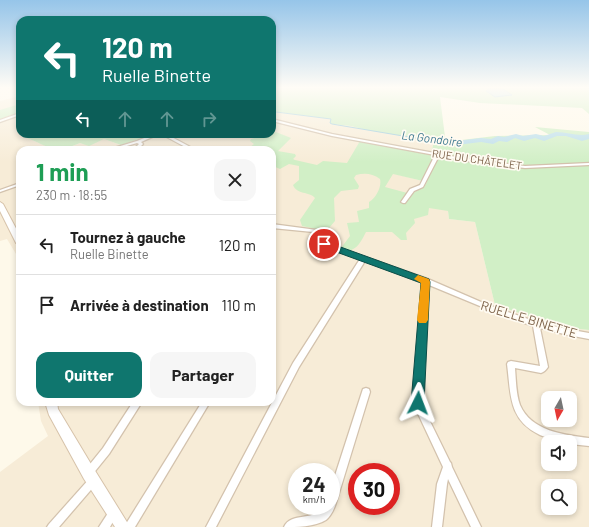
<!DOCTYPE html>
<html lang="fr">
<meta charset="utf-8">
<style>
body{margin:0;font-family:Barlow,sans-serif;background:#f6f6f6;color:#222;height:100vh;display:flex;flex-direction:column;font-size:15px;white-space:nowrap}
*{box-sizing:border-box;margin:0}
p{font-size:13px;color:#767676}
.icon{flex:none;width:22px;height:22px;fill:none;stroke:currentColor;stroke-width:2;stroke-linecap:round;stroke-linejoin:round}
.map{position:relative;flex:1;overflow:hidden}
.sheet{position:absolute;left:16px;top:146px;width:260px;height:260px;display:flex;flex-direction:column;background:#fff;border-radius:12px;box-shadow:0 2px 6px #0003}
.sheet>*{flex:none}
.banner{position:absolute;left:16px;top:16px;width:260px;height:122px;border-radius:12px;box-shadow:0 2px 6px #0003;background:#0f766e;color:#fff;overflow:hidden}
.needle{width:26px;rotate:189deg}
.buttons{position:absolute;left:541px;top:391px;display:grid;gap:8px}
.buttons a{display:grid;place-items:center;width:36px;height:36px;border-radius:8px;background:#fff;box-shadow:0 2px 6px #0003;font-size:20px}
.speed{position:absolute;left:288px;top:463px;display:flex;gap:8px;font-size:20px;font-weight:700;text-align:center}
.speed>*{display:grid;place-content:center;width:52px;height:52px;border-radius:50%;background:#fff;box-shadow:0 2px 6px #0003;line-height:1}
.speed small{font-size:10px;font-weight:400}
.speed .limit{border:6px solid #d22;background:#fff;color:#111}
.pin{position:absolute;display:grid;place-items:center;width:34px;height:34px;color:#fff;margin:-17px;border:2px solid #fff;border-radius:50%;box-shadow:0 1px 4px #0007}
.me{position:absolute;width:44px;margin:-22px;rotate:3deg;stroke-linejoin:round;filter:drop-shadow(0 0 3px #0008)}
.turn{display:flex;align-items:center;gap:14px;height:84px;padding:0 20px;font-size:18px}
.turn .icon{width:52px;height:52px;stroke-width:2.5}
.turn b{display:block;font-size:28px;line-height:34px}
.lanes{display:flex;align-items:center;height:38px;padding:0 20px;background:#0003;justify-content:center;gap:20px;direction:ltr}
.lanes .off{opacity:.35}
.round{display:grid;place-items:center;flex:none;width:42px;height:42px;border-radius:12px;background:#f6f6f6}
.head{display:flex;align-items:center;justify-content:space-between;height:68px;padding:0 20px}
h1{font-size:24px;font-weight:700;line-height:30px;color:#1e9e55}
.cta{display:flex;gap:8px;margin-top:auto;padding:8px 20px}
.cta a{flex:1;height:46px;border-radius:12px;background:#0f766e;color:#fff;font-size:16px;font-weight:700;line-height:46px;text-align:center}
.cta a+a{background:#f6f6f6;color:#222}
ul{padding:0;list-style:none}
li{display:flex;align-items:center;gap:12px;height:60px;padding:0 20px;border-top:1px solid #e0e0e0}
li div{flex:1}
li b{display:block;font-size:15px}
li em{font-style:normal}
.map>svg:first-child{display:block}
.residential{fill:#f7ecd7;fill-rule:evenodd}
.green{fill:#d1efc6;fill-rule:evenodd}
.water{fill:#bbdeeb;stroke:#a0cdde}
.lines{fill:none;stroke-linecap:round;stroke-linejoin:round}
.stream-far1{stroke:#a0cdde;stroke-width:1}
.stream{stroke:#a0cdde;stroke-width:1.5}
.river{fill:#bbdeeb;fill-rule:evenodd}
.street-casing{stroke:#d3c2ad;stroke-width:2.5}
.secondary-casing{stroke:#d7c3aa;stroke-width:2}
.street{fill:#fff;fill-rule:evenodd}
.secondary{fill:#fff;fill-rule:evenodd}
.route{fill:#0f766e;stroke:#0a4d48}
.slow{fill:#f59e0b}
.labels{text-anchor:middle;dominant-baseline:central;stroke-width:3.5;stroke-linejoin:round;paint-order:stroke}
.far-street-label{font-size:11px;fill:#7d6249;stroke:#fffbf2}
.far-water-label{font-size:12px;font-style:italic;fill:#407b92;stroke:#fffbf2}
.street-label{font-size:13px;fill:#7d6249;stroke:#fffbf2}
</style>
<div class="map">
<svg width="589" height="527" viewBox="0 0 589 527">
<rect width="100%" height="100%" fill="#fef9ea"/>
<!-- residential -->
<g class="residential">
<polygon points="20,96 20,134 36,134 27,138 56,150 20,150 20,282 16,254 7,239 0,241 0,101"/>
<path d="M272,109L276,112L331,119L332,124L351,126L366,130L434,141L431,154L379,170L427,182L424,187L413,192L448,211L449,219L475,222L495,305L561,327L589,330V527H0V472L48,436L41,421L38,402H272V150H63L80,143L89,145L104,139L121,145L154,134H272ZM548,398H570V420H548ZM548,442H570V464H548ZM297,472H331V506H297ZM357,472H391V506H357ZM548,486H570V508H548Z"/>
</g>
<!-- green -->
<g class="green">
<path d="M275,88H589V114L582,108L480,103L440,97L445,137L453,141L495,136L550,135L535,127L589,132V330L561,327L495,305L475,222L449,219L448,211L429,208L428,215L414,219L415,223L406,233L407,240H401L392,232H366C361,242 354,256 341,248L350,236L347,223L359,222L357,211L369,208V202C376,198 382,187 380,179C372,173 364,173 356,175L354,178L359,186L358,189L341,191L334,198L335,221L328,229L333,239C323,243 321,237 316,229L302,226L300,220L315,198C309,191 297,195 293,185L299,180V166L289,164L280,169L273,166L272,150L249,149V148L254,144L250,141L251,139L276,132L291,138L278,151L295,154L296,156L293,159L295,160L317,165L323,161L347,163L360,141L431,154L434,141L366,130L351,126L332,124L330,123L331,119L276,112L272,109V89ZM393,174L427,182L424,187L411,194L385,187Z"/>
<polygon points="20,104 20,112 0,119 0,110"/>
<path d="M36,134H154L121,145L104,139L89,146L80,143C53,154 52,148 27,138Z"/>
</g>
<!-- water -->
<polygon class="water" points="490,88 503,89 512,95 495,97 486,91"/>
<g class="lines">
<!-- stream-far1 -->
<polyline class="stream-far1" points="272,109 276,112 331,119 330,123 332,124 409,137"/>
<!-- stream -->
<polyline class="stream" points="402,136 434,141"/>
<!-- river -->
<path class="river" d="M556,132C568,132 578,137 589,134V139L582,141L566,136H557L544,141L535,138L524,141L515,138L507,142L499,141L493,144L481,142L457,145L434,143L430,141L434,139L457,141L481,138L491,139L498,136L504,137L516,134L523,136L536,134L544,136Z"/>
<defs>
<g id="street">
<polygon points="20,113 20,115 0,122 0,120"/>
<polygon points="272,119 332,134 467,159 525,166 589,163 589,165 525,168 467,161 439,156 423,187 414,191 405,203 403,203 401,202 410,189 420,185 435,155 332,136 272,121"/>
<polygon points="154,134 159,134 141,142 143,144 137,150 133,150 139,144 137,143 113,150 107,150 137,141"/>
<polygon points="161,134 166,134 196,150 191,150"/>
<polygon points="20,183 20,185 0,192 0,190"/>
<path d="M272,224L317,230L322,241L325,243L428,279L488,305L534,321L536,320L538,321L539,322C555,327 572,330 589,333V339L568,335L540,328L548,367C546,370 544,372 541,373L515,368C516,380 516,394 520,405C531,431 564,435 589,438V446L570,444V442C559,442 550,439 540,435C508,420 511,394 507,364L508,362L511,361L540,366L533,326L504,316L429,285L421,403L450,462L451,463L452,467L481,527H471L448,479L447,484L442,527H432L437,484L443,467L413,403L423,283L365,261L299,367L216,527H206L293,363L360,259L321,245L318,243L313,232L272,228Z"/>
<path d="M366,388L369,389L370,392L336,503C334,509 331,516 326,520C315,527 296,527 284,527C291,511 317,522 325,506H331V488L362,392L363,389Z"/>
<polygon points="133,402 142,402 109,454 92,475 89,476 86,475 85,472 86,469 103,448"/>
<polygon points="202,402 210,402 135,527 124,527"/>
<polygon points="93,476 96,478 98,481 96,484 59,527 47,527 49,524 90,478"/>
<polygon points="113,508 116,510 118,513 110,527 99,527 110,510"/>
</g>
<g id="secondary">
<polygon points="0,202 3,204 20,236 20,246 16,243 0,211"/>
<polygon points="45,402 57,402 58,409 94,469 130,527 115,527 84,479 49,415"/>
</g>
</defs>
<!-- street casing -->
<use href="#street" class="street-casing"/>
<!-- secondary casing -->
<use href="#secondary" class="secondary-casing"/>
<!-- street -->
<use href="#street" class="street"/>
<!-- secondary -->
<use href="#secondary" class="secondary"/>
</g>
<!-- sky -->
<linearGradient id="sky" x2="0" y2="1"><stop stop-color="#96c5e9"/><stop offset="0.54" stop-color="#fffcf6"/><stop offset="1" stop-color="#fffcf6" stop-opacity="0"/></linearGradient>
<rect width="589" height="162" fill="url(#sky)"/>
<!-- route -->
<polygon class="route" points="324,241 429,279 430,282 424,403 422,407 418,409 413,407 411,403 421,283 320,246 320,242"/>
<!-- slow -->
<polygon class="slow" points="418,275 429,279 430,282 428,320 426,323 419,323 417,320 421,283 414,279"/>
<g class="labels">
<!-- far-street labels -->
<g class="far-street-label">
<text transform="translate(477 159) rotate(8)">RUE DU CHÂTELET</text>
</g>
<!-- far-water labels -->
<g class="far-water-label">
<text transform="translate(432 138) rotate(7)">La Gondoire</text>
</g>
<!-- street labels -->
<g class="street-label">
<text transform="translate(529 319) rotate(17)">RUELLE BINETTE</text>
</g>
</g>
</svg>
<div class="buttons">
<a><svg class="needle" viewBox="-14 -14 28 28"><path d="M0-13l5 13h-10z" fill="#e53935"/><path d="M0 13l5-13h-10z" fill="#767676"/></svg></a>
<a><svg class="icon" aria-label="sound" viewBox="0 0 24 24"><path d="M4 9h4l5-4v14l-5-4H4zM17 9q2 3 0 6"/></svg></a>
<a><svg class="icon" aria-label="search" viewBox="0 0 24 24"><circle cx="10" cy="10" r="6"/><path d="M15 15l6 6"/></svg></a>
</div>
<div class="speed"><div>24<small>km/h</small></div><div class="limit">30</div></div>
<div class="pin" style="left:324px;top:244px;background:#d93025"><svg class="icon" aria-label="arrive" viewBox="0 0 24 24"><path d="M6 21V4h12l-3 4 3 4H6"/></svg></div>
<svg class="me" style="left:418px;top:403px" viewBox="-20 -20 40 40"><path d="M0-17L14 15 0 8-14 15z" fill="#0f766e" stroke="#fff" stroke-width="4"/></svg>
<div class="banner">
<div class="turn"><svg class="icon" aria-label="left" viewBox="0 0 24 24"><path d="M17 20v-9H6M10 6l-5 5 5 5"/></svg><div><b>120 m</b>Ruelle Binette</div></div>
<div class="lanes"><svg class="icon" aria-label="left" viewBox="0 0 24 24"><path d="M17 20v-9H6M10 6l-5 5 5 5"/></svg><svg class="icon off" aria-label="ahead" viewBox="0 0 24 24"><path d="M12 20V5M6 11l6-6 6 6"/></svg><svg class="icon off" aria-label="ahead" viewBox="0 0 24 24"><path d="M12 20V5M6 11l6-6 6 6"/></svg><svg class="icon off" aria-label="right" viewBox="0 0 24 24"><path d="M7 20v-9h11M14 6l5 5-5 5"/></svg></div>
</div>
<section class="sheet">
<div class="head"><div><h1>1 min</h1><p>230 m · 18:55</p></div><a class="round"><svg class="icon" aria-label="close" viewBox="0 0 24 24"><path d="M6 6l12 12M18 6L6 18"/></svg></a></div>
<ul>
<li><svg class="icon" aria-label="left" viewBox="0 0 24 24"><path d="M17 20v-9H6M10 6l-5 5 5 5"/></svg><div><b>Tournez à gauche</b><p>Ruelle Binette</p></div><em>120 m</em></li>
<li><svg class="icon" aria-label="arrive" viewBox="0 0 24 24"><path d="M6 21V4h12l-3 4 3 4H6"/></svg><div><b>Arrivée à destination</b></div><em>110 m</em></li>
</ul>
<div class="cta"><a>Quitter</a><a>Partager</a></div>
</section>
</div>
